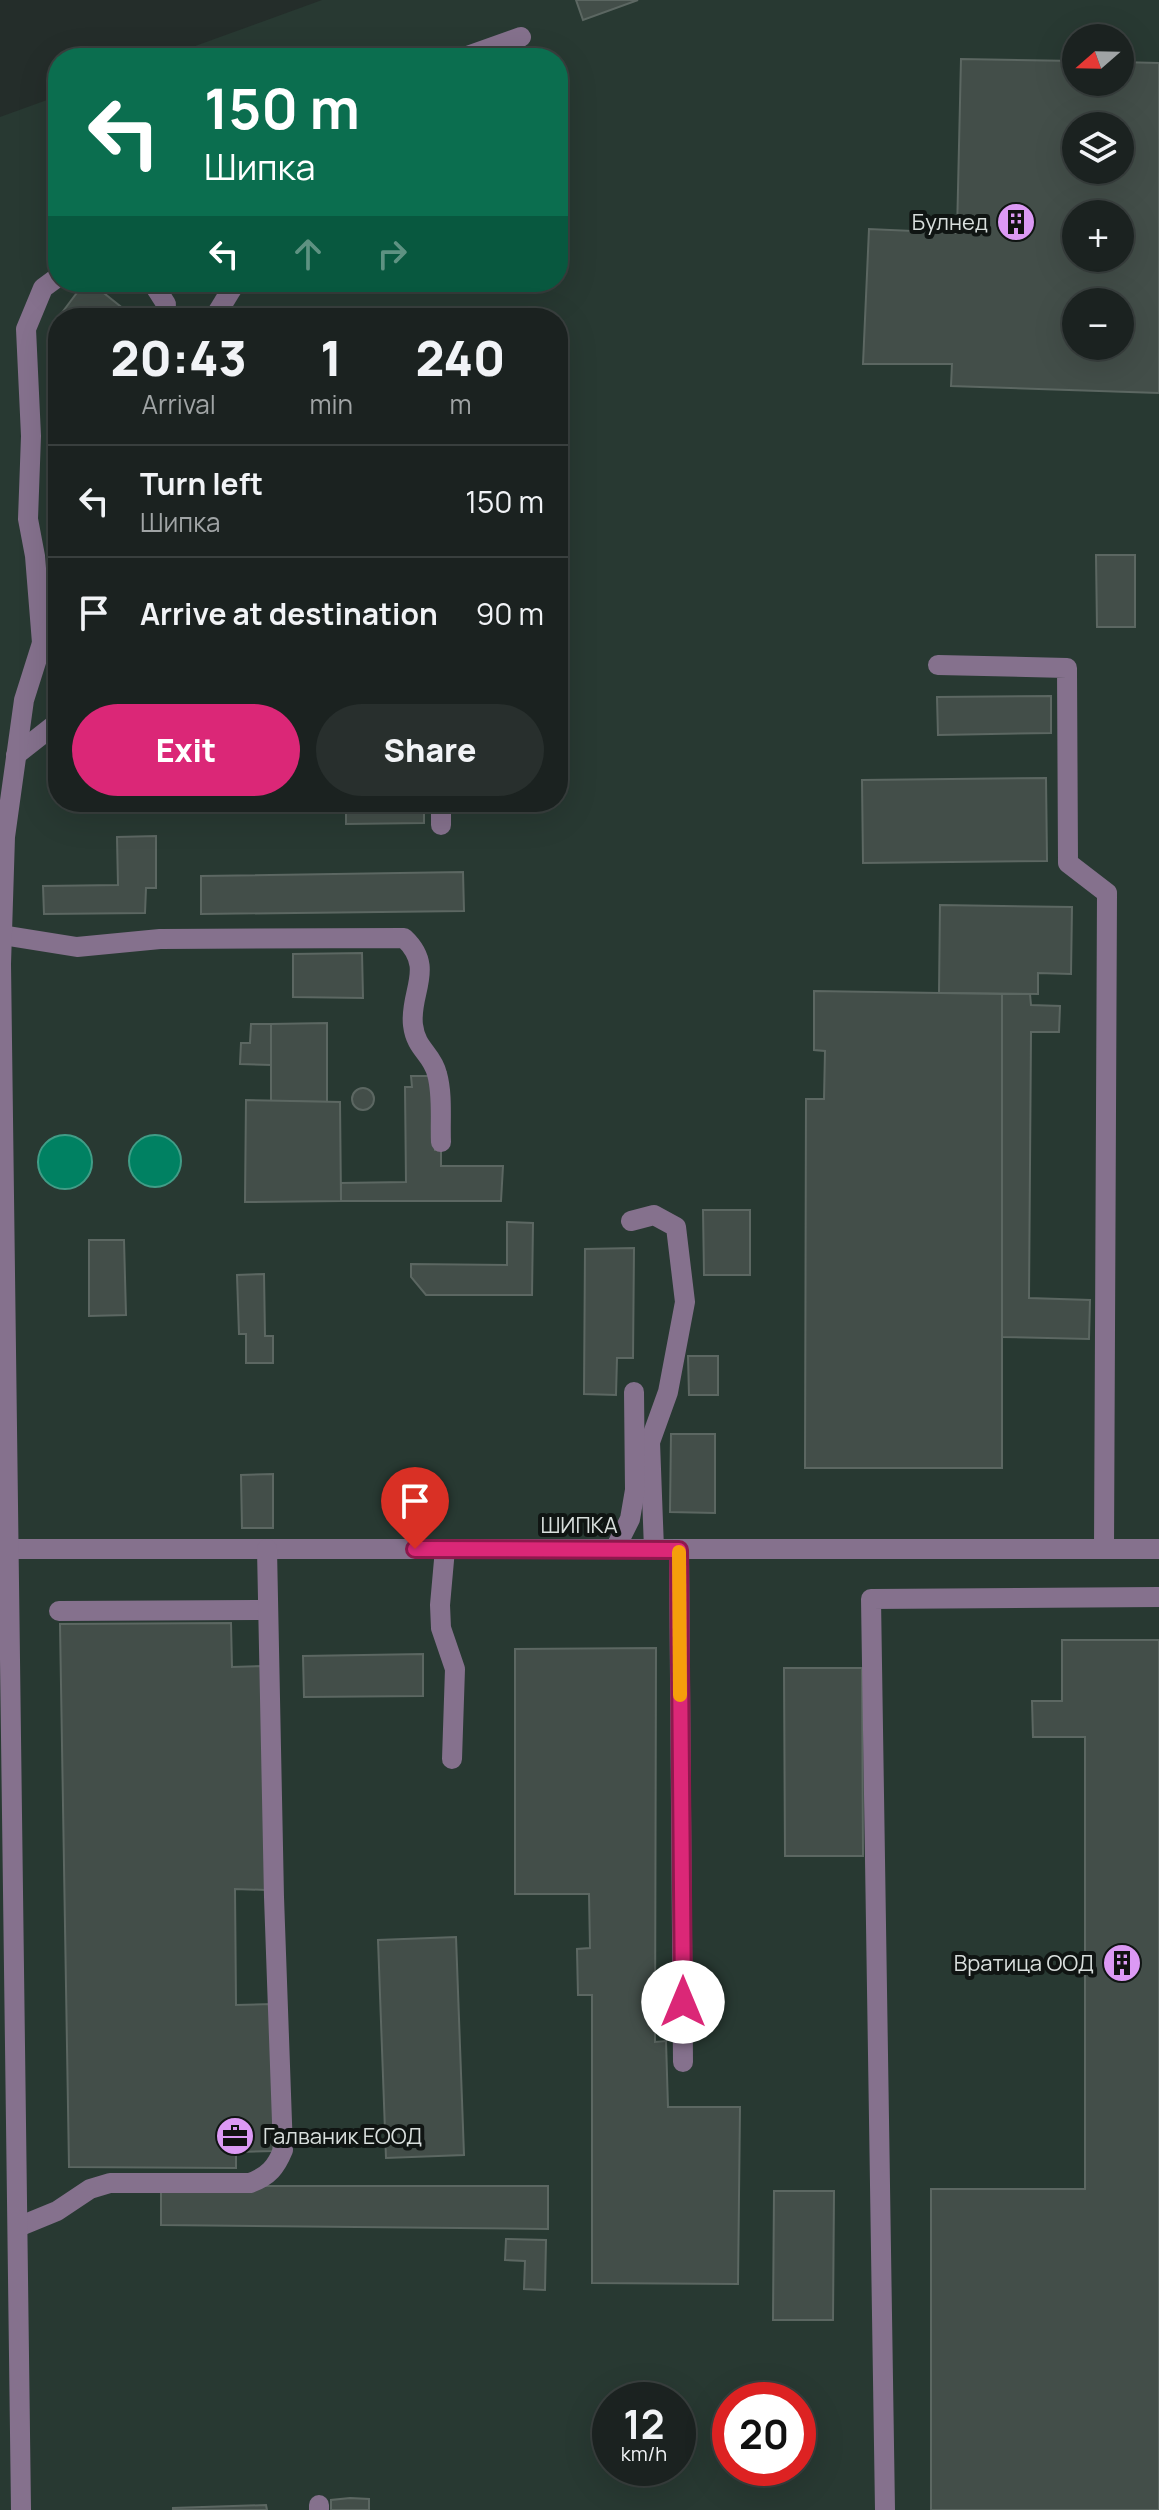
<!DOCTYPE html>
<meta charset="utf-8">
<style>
body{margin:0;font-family:Manrope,sans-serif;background:#282f2d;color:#f1f3f6;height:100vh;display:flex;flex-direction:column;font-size:30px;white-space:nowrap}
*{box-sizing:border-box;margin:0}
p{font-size:26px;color:#a0a4a5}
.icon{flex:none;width:44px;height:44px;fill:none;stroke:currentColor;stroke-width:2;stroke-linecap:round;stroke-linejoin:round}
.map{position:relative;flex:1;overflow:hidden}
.panel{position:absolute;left:48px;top:308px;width:520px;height:504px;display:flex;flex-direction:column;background:#1b2220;border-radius:32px;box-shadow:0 8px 32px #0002,0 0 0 2px #393f3e}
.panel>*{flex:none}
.banner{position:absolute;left:48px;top:48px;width:520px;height:244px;border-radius:32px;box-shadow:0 8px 32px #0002,0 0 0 2px #393f3e;background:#0b6e4f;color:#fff;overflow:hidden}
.needle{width:52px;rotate:250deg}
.buttons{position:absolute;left:1062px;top:24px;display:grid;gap:16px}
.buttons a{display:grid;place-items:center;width:72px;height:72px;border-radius:50%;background:#1b2220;box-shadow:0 8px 32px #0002,0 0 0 2px #393f3e;font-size:40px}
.speed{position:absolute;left:592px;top:2382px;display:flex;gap:16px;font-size:40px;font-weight:700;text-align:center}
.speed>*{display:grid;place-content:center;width:104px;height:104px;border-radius:50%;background:#1b2220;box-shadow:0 8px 32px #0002,0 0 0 2px #393f3e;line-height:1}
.speed small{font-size:20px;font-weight:400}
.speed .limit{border:12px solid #d22;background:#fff;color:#111}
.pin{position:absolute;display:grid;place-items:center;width:68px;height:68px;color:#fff;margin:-82px -34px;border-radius:50% 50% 50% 0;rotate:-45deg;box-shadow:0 0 8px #0007}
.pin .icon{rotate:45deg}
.me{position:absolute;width:88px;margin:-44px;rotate:0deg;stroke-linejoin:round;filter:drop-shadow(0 0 6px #0008)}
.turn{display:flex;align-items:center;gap:28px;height:168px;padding:0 24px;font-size:36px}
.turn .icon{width:104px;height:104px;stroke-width:2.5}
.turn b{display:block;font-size:56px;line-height:68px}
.lanes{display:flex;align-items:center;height:76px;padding:0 24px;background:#0003;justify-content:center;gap:40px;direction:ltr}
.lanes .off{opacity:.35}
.eta{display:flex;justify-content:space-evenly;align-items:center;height:136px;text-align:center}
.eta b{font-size:48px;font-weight:800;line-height:56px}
.button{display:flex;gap:16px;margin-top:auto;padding:16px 24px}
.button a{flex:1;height:92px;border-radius:48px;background:#db2777;color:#fff;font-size:32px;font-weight:800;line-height:92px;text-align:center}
.button a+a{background:#282f2d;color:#f1f3f6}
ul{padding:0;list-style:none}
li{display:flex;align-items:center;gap:24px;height:112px;padding:0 24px;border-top:2px solid #393f3e}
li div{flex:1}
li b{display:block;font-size:30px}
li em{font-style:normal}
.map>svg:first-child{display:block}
.built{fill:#283932;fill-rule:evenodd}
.water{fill:#008162;stroke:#419d87;stroke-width:2}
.building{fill:#434e49;stroke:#5c6762;stroke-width:2;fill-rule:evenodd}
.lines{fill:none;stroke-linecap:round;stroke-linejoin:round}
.minor{stroke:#85718d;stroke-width:20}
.route-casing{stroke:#8e194d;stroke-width:20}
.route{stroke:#db2777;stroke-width:14}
.slow{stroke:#f59e0b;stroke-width:14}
.labels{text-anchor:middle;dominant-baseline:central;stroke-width:8;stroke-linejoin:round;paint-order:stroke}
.poi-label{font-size:22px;fill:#d9dfdd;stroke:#101513;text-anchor:end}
.street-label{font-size:22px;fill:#d9dfdd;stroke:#101513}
</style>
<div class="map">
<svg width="1159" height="2510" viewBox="0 0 1159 2510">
<rect width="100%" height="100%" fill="#242d2a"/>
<!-- built -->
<path class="built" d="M322,0H1159V2510H0V117L58,96V282H558V58H162ZM1076,38H1120V82H1076ZM1076,126H1120V170H1076ZM1076,214H1120V258H1076ZM1076,302H1120V346H1076ZM58,318H558V802H58ZM610,2400H678V2468H610ZM730,2400H798V2468H730Z"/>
<!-- water -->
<g class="water">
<circle cx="155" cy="1161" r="26"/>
<circle cx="65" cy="1162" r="27"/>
</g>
<!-- building -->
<g class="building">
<polygon points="576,0 638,0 583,20"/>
<path d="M961,59L1076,61V82H1120V62L1159,63V393L951,386L952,364H863L869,229L957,233ZM1076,126H1120V170H1076ZM1076,214H1120V258H1076ZM1076,302H1120V346H1076Z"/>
<polygon points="85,282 90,282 130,314 127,318 58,318"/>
<polygon points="1096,555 1135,555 1135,627 1097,627"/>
<polygon points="1051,696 1051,733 938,735 937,697"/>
<polygon points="1046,778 1047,861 863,863 862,780"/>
<polygon points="346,802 424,802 424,823 346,824"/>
<polygon points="156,836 156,888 146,888 145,913 44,914 43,886 118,885 117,837"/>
<polygon points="463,872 464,911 201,914 201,876"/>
<polygon points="940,905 1072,907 1071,974 1038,973 1038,994 939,993"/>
<polygon points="362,953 363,998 293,997 293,954"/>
<polygon points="814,991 1002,994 1002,1468 805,1468 806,1099 824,1099 825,1051 814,1050"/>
<polygon points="1002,994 1030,994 1031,1005 1060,1006 1059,1032 1031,1032 1029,1298 1090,1300 1089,1339 1002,1337"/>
<polygon points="327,1023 327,1102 271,1101 271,1024"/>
<polygon points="251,1024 271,1024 271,1065 240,1064 241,1043 250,1043"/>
<polygon points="411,1076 436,1076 435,1150 441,1150 441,1166 503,1166 501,1201 341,1201 341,1183 406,1182 405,1087 412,1087"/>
<circle cx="363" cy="1099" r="11"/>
<polygon points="246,1100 340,1102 341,1201 245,1202"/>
<polygon points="703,1210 750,1210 750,1275 704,1275"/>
<polygon points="507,1222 533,1223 532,1295 426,1295 411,1277 411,1264 507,1265"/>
<polygon points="89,1240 124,1240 126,1315 89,1316"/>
<polygon points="634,1248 633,1358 617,1358 616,1395 584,1394 585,1249"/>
<polygon points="264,1274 265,1336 273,1336 273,1363 246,1363 246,1334 239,1334 237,1275"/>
<polygon points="688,1356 718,1356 718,1395 689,1395"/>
<polygon points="671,1434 715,1434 715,1513 670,1512"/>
<polygon points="273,1474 273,1528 242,1528 241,1475"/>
<polygon points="231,1623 232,1667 263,1666 266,1890 235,1889 236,2005 273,2004 273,2151 236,2152 236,2168 69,2167 60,1624"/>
<polygon points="1062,1640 1159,1640 1159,2510 931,2510 931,2189 1085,2189 1085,1737 1033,1737 1032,1701 1062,1701"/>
<polygon points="656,1648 655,2042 666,2041 668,2107 740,2107 738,2284 592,2283 592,1995 578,1995 577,1949 590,1948 589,1894 515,1894 515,1649"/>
<polygon points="423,1654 423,1696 304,1697 303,1656"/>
<polygon points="784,1668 862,1668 863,1856 785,1856"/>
<polygon points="456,1937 464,2155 386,2158 378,1940"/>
<polygon points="161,2186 548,2186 548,2229 161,2225"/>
<polygon points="774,2191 834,2191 833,2320 773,2320"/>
<polygon points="506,2239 546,2240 545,2290 524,2289 525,2261 505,2260"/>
<polygon points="350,2498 369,2499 369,2510 331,2510 331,2500"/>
<polygon points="266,2505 267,2510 173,2510 173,2508"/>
</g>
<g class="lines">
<!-- minor -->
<g class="minor">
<polyline points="462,58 521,37"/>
<polyline points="152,282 166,304 164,318"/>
<polyline points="214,318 236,282"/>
<polyline points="42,643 35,556 28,519 31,436 26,329 43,288 58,277"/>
<polyline points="938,665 1067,668 1068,863 1107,893 1104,1549"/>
<polyline points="16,755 58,722"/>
<polyline points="441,802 441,825"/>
<path d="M2,935L77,947L160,939L404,938C436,968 409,992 413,1025C416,1050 432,1053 437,1074C443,1095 440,1121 441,1142"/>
<polyline points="631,1221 654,1215 676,1227 685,1302 668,1392 650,1442 654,1549"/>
<polyline points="0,1545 8,1549 1159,1549"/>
<polyline points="445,1549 440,1605 441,1628 455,1669 452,1759"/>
<polyline points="615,1549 630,1519 635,1490 634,1392"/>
<polyline points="679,1550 683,2062"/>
<polyline points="59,1611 267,1610"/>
<path d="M18,2227L57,2211L90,2189L110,2183H250C269,2176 276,2167 283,2150L274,1897L267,1549"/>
<polyline points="319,2505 319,2510"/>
<polyline points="21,2510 1,964 5,837 24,700 42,643 58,614"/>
<polyline points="885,2510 871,1599 1159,1597"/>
</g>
</g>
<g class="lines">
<defs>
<polyline id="route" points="415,1549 679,1550 683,2002"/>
</defs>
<!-- route casing -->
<use href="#route" class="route-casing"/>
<!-- route -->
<use href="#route" class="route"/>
<!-- slow -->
<polyline class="slow" points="679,1552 680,1695"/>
</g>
<!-- icons -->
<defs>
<symbol id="building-disc" viewBox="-11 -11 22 22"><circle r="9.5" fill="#dc99f4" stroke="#101513"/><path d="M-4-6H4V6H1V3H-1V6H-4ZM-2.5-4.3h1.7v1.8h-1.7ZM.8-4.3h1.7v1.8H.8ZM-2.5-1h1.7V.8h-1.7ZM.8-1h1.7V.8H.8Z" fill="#111"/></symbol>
<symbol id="office-disc" viewBox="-11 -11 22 22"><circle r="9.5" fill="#dc99f4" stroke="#101513"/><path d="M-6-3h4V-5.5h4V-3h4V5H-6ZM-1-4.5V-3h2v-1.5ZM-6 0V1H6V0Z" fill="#111"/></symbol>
</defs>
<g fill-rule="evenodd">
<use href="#building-disc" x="994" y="200" width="44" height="44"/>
<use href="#building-disc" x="1100" y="1941" width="44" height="44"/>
<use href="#office-disc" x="213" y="2114" width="44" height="44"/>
</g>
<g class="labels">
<!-- poi labels -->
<g class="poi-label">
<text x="988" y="222">Булнед</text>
<text x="1094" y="1963">Вратица ООД</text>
<text x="263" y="2136" text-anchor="start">Галваник ЕООД</text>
</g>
<!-- street labels -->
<g class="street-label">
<text x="579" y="1525">ШИПКА</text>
</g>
</g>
</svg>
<div class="buttons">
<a><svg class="needle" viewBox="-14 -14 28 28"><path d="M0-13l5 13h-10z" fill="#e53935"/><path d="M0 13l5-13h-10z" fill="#a0a4a5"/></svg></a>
<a><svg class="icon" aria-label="layers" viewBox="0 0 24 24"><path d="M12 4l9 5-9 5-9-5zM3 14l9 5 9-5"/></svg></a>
<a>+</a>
<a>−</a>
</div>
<div class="speed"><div>12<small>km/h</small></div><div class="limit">20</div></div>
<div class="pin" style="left:415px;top:1549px;background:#d93025"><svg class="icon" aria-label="arrive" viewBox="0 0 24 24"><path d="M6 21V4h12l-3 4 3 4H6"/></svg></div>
<svg class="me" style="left:683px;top:2002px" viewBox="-20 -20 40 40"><circle r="19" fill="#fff"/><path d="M0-13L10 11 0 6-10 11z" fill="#db2777"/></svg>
<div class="banner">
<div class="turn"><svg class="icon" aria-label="left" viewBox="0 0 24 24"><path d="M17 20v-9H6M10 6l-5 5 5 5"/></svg><div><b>150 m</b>Шипка</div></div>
<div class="lanes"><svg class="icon" aria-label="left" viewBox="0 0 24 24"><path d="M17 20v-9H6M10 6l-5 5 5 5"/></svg><svg class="icon off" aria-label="ahead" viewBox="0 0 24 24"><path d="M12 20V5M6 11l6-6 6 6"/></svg><svg class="icon off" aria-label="right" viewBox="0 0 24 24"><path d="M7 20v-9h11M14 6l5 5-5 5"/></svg></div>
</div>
<section class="panel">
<div class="eta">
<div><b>20:43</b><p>Arrival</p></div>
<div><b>1</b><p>min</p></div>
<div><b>240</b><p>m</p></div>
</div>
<ul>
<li><svg class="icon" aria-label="left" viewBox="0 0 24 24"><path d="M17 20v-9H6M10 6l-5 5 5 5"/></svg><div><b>Turn left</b><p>Шипка</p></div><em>150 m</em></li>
<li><svg class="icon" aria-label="arrive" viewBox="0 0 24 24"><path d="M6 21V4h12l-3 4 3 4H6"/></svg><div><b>Arrive at destination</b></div><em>90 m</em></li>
</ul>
<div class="button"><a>Exit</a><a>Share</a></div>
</section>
</div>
